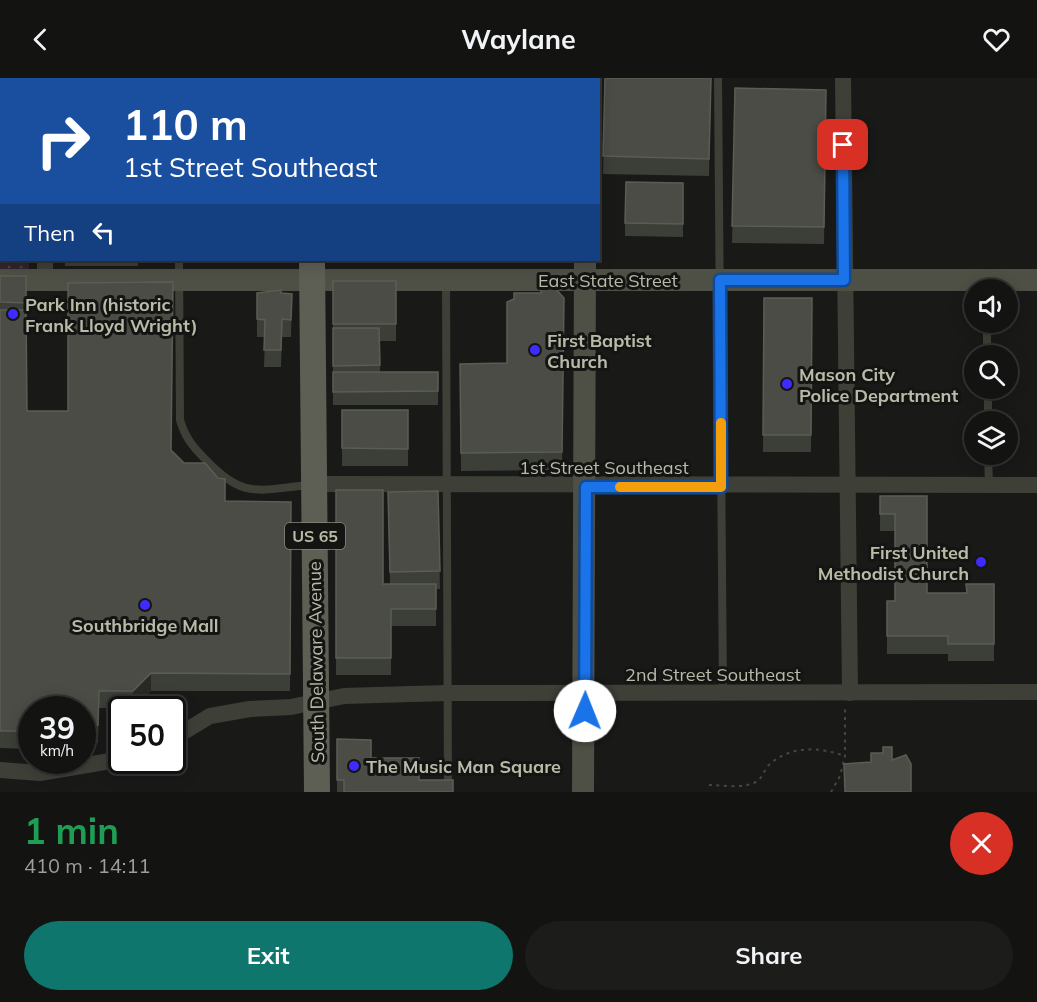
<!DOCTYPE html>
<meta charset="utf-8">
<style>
body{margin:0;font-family:Mulish,sans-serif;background:#1c1d1b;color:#f1f3f6;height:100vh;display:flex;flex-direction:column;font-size:22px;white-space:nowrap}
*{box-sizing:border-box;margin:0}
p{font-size:20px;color:#9d9e9f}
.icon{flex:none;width:33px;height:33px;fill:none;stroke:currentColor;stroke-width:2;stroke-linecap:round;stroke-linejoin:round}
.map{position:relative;height:714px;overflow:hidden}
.details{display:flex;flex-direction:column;background:#131412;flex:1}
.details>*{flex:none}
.hud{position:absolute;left:0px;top:0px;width:600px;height:183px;box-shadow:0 3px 15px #0003,0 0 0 2px #323332;background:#1a4fa0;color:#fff;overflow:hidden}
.buttons{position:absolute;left:964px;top:201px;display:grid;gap:12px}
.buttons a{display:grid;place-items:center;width:54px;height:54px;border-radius:50%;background:#131412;box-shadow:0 3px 15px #0003,0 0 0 2px #323332;font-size:30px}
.speed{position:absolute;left:18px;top:618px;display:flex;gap:12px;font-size:30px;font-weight:700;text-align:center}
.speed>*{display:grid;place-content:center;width:78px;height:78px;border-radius:50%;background:#131412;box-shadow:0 3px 15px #0003,0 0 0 2px #323332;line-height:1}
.speed small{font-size:15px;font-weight:400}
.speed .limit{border:3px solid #111;border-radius:9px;background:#fff;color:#111}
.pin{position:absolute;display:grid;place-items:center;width:51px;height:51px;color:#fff;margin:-26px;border-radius:12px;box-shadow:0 3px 9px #0006}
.me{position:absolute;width:66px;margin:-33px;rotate:1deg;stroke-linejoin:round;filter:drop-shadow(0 0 4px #0008)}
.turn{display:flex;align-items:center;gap:21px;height:126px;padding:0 24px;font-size:27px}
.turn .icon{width:78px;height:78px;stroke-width:2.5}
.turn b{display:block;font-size:42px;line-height:51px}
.then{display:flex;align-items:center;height:57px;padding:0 24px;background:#0003;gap:12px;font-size:22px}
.round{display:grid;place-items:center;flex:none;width:63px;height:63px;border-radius:32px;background:#1c1d1b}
.head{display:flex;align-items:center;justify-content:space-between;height:102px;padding:0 24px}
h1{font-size:36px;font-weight:700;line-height:45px;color:#1e9e55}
.action{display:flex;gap:12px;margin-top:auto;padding:12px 24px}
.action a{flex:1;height:69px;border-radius:36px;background:#0f766e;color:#fff;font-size:24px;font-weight:700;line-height:69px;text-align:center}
.action a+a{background:#1c1d1b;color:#f1f3f6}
header{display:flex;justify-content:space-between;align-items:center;height:78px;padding:0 24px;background:#131412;font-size:27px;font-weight:700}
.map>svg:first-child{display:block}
.park{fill:url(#park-dots)}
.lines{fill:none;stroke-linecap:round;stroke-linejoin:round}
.path{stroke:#46473e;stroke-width:2;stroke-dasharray:3 4.5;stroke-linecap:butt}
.service{stroke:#3e4038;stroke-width:8}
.minor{stroke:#3e4038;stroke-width:16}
.secondary{stroke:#4e5046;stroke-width:22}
.primary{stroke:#5d5f54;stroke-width:26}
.wall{fill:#3c3e38}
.shaded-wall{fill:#292a26}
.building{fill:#4a4c45;stroke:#5b5d54;stroke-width:1.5}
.route-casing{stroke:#114b97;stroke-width:15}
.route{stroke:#1a73e8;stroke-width:10}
.slow{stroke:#f59e0b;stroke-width:10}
.poi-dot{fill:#3e2bff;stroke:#141513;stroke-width:2}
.labels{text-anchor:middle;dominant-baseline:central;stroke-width:6;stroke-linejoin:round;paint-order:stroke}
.shield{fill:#141513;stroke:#88897c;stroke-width:1.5}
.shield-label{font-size:16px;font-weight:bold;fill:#b9bba9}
.street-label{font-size:18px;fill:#b9bba9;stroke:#141513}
.poi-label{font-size:18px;font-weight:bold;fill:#b9bba9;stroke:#141513;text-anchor:start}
</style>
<header><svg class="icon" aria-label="back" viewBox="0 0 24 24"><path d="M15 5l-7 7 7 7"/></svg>Waylane<svg class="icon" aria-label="heart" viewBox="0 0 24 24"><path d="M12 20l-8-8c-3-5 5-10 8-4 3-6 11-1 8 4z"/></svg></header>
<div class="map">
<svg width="1037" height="714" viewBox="0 0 1037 714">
<defs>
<pattern id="park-dots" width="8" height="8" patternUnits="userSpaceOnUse" patternTransform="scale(1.5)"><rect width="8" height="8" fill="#30252a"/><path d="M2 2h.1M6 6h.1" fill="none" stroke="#4c4346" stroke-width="1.8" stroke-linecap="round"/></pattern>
</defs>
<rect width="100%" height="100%" fill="#191a18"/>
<!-- park -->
<polygon class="park" points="0,10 2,182 29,182 29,193 0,193"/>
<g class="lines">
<!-- path -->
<g class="path">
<path d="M709,707C724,707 742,711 756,704C763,700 764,691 770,686C792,667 819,669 845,678"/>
<polyline points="831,714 840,698 845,678 845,629"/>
</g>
<!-- service -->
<g class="service">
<polyline points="173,0 173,2"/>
<polyline points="718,0 723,616"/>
<polyline points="12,2 12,0"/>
<polyline points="0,21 2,19"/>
<path d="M179,182L180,342C185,359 192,368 205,381C245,423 258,411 311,407"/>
<polyline points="446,203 448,712"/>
<polyline points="987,244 987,278"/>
<polyline points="988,310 988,344"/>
<polyline points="988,376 989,407"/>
</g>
<!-- minor -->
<g class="minor">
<polyline points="43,0 43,2"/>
<polyline points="843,0 850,615"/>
<polyline points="45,182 45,202"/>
<polyline points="315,406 1037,407"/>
<polyline points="172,661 210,638 250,631 291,629 344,618 447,615 1037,614"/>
<polyline points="0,692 40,695 122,681"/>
</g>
<!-- secondary -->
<g class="secondary">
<polyline points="586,2 586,0"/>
<polyline points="0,202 1037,202"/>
<polyline points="583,714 585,182"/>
</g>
<!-- primary -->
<g class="primary">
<polyline points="311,0 311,2"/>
<polyline points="312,182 317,714"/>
</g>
</g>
<!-- wall -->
<g class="wall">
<polygon points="605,0 711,0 709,98 603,96"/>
<polygon points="735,10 826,12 824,166 732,165"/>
<polygon points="683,105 683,159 625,158 625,145"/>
<rect x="65" y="182" width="73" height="6"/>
<polygon points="0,198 26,198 27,333 171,372 225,423 291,424 290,613 151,613 133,630 99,630 98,665 82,667 82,632 32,632 32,671 0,670"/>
<polygon points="333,203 396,203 396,263 380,263 380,294 438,294 438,327 333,327"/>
<polygon points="257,215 292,216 291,259 282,259 281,289 264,289 265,259 257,259"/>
<polygon points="564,220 562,392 461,393 460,286 507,285"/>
<polygon points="764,220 812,220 811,374 763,374"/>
<rect x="342" y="332" width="66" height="56"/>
<polygon points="336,412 383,506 390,506 388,431 438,413 440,511 436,511 436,548 391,548 391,597 336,597"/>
<polygon points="880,418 927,418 927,515 966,515 994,506 994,583 948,583 948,576 887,576 887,523 895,523 895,453 880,453"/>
<polygon points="337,661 371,680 419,702 453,714 337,714"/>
</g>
<!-- shaded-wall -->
<g class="shaded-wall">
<polygon points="151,595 151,613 133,630 133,613"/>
<polygon points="99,613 99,630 98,665 98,647"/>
</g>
<!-- building -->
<g class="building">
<rect x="65" y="0" width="101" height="2"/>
<polygon points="191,0 296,1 296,2 191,2"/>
<polygon points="605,0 711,0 709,81 603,78"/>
<polygon points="735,10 826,12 824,149 732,148"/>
<polygon points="626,104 683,105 683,146 625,145"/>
<polygon points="0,198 26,198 26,225 0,224"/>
<rect x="333" y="203" width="63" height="43"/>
<polygon points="173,204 171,372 184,385 205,385 218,400 225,401 225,423 291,424 290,596 151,595 133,613 99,613 98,647 82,650 82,632 32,632 32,653 0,653 0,232 26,232 27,333 68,333 68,205"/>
<polygon points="553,208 564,220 562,374 461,375 460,286 507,285 507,224 514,221 514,215 541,215 541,211"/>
<polygon points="281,212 281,215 292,216 291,242 282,241 281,272 264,272 265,242 257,241 257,215"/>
<polygon points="764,220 812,220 811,357 763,357"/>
<polygon points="333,250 379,250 380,287 333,288"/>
<polygon points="333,294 438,294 438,313 333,314"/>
<polygon points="342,332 408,332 408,371 342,370"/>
<polygon points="336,412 383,412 383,506 436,506 436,531 391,531 391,580 336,580"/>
<polygon points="438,413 440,493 390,494 388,414"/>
<polygon points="880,418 927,418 927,515 967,515 966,506 994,506 994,566 948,566 948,558 887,558 887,523 895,523 895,436 880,436"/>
<polygon points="337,661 371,662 371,680 419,680 419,702 453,702 453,714 344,714 344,702 337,702"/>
<polygon points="883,669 892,669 892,682 906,677 911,686 911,714 845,714 844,686 871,684 871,675 883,675"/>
</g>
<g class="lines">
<defs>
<polyline id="route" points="585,633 586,409 721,409 720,202 844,202 843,67"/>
</defs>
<!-- route casing -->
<use href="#route" class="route-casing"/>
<!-- route -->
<use href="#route" class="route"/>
<!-- slow -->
<polyline class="slow" points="620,409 721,409 721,345"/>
</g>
<!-- markers -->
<g class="poi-dot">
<circle cx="13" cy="236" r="6"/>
<circle cx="535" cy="272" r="6"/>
<circle cx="787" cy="306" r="6"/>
<circle cx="981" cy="484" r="6"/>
<circle cx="145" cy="527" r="6"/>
<circle cx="354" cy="688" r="6"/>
</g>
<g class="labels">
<!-- shield labels -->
<rect class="shield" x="285" y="445" width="60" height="26" rx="4.5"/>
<g class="shield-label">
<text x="315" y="458">US 65</text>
</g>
<!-- street labels -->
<g class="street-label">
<text x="608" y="202">East State Street</text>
<text x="604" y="389">1st Street Southeast</text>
<text transform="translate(316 584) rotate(-91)">South Delaware Avenue</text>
<text x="713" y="596">2nd Street Southeast</text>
</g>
<!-- poi labels -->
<g class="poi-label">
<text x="25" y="226">Park Inn (historic<tspan x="25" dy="21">Frank Lloyd Wright)</tspan></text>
<text x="547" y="262">First Baptist<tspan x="547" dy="21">Church</tspan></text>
<text x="799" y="296">Mason City<tspan x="799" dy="21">Police Department</tspan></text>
<text x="969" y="474" text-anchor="end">First United<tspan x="969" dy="21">Methodist Church</tspan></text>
<text x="145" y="547" text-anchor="middle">Southbridge Mall</text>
<text x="366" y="688">The Music Man Square</text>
</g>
</g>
</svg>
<div class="buttons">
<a><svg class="icon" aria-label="sound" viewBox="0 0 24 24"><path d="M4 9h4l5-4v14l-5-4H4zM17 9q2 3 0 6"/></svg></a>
<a><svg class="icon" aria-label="search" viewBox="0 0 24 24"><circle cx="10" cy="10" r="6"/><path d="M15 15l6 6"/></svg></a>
<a><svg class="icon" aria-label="layers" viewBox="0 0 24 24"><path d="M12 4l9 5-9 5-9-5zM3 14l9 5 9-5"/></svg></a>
</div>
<div class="speed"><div>39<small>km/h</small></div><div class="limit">50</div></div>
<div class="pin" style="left:843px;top:67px;background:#d93025"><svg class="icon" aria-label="arrive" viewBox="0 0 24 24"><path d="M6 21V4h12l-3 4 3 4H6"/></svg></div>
<svg class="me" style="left:585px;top:633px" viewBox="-20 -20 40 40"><circle r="19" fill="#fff"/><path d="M0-13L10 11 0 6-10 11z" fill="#1a73e8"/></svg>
<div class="hud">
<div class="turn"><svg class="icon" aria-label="right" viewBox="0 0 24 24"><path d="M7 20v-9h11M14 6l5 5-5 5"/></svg><div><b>110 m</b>1st Street Southeast</div></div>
<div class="then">Then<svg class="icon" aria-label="left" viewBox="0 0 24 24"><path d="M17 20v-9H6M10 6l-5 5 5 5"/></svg></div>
</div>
</div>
<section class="details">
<div class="head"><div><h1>1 min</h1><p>410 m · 14:11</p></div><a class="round" style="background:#d93025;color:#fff"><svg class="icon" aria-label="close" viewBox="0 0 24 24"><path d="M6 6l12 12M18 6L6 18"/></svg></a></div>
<div class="action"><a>Exit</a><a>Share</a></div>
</section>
